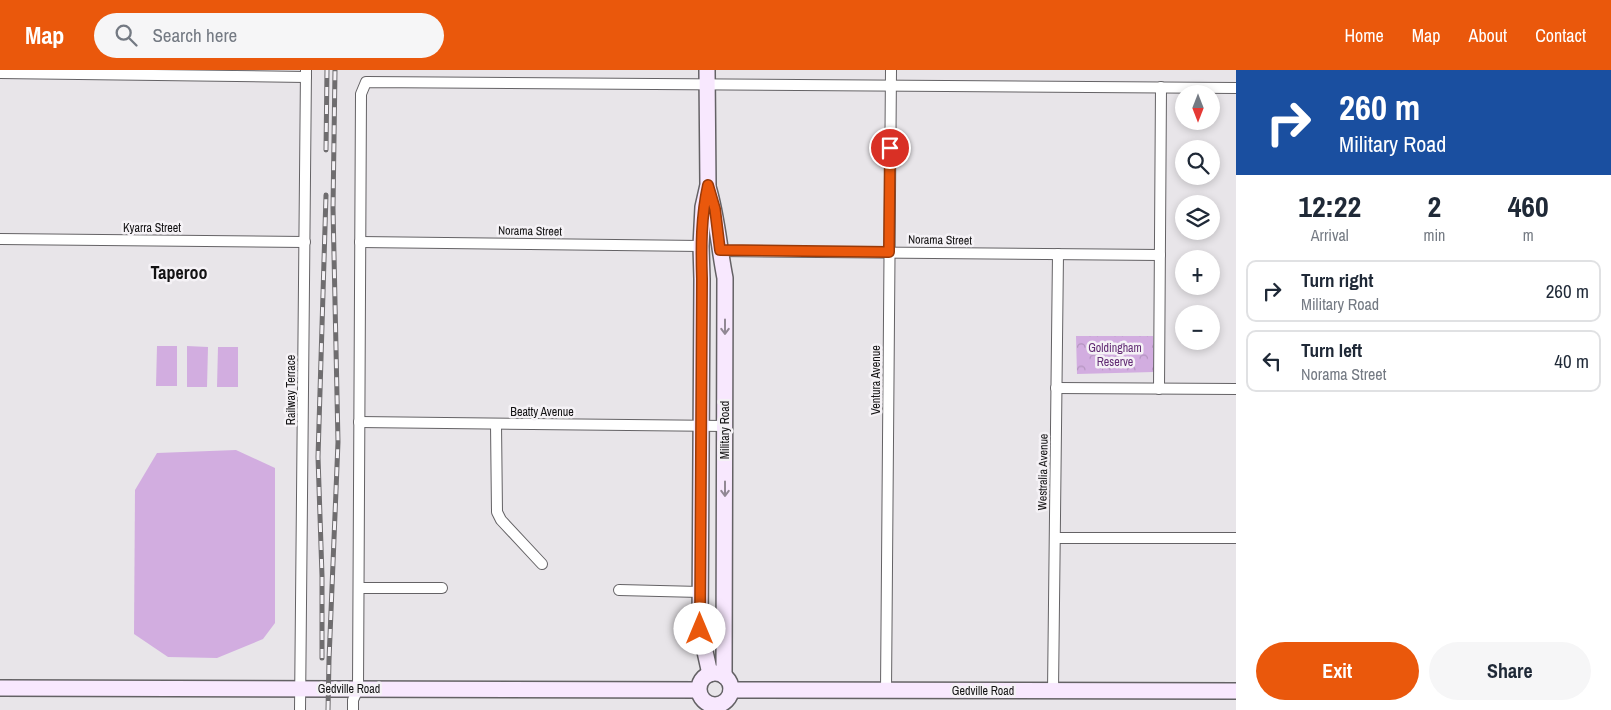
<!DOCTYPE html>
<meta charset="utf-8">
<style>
body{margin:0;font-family:"Archivo Narrow",sans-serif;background:#f6f6f7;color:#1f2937;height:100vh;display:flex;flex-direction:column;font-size:19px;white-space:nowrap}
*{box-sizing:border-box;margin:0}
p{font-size:16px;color:#747a83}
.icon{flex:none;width:28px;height:28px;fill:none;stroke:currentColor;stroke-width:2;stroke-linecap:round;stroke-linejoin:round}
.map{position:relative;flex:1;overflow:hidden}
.drawer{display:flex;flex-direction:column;background:#fff;width:375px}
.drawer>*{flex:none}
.guide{background:#1a4fa0;color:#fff;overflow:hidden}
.needle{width:32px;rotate:180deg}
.tools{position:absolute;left:1175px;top:15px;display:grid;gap:10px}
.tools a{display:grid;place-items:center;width:45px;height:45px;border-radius:50%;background:#fff;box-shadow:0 2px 8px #0003;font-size:25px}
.pin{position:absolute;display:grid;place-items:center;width:42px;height:42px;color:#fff;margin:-21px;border:2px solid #fff;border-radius:50%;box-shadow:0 1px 5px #0007}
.me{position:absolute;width:55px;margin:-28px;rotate:0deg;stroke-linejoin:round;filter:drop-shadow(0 0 4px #0008)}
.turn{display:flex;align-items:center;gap:18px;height:105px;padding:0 20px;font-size:22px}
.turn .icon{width:65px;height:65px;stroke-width:2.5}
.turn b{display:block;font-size:35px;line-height:42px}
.eta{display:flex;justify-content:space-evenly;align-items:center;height:85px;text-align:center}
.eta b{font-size:30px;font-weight:700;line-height:35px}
.button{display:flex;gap:10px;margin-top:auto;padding:10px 20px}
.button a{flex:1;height:58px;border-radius:30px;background:#ea580c;color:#fff;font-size:20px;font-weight:700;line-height:58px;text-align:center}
.button a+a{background:#f6f6f7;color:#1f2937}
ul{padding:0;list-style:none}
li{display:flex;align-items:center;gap:15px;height:62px;margin:0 10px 8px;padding:0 10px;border:2px solid #e0e1e3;border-radius:10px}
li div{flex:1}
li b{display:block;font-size:19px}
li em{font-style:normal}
header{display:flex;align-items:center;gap:30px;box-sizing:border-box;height:70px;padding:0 25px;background:#ea580c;color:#fff}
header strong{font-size:24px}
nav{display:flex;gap:28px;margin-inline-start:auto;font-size:18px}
.search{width:350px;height:45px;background:#f6f6f7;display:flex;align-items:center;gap:12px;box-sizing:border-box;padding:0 18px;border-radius:28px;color:#747a83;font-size:19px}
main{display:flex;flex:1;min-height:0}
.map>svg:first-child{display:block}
.grass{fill:#d2ade0}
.forest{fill:url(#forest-crowns)}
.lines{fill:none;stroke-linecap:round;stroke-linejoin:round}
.street-casing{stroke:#646265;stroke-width:12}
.secondary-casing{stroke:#646265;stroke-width:18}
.street{stroke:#fff;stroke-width:10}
.secondary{stroke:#f8e8fe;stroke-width:15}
.rail-casing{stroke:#6f6d6f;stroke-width:5}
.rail{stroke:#f5f2f6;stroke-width:3;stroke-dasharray:9;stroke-linecap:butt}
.oneway{stroke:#918894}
.route-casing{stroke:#983908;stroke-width:12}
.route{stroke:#ea580c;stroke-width:9}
.labels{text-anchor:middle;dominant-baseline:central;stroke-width:5;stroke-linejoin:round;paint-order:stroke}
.street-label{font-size:12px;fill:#131213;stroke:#f5f2f6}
.park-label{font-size:12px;fill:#622c74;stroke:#f5f2f6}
.district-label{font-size:18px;font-weight:bold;fill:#131213;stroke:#f5f2f6}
</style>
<header>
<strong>Map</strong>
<div class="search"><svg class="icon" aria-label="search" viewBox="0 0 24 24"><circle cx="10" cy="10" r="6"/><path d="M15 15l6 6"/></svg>Search here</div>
<nav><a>Home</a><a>Map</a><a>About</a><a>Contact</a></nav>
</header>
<main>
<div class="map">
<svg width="1236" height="640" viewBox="0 0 1236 640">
<defs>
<pattern id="forest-crowns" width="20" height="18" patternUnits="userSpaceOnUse" patternTransform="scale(1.25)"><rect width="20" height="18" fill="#d2ade0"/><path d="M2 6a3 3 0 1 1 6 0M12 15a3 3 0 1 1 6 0" fill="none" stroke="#b394bf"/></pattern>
</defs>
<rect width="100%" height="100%" fill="#e8e5e9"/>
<!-- grass -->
<g class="grass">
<polygon points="157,276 177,276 177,316 156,316"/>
<polygon points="187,276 208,277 207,317 187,317"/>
<polygon points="218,277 238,277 238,317 217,317"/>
<polygon points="236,380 275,398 275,553 263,569 217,588 168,587 134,564 135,420 157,383"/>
</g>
<!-- forest -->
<polygon class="forest" points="1076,266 1153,266 1154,302 1077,304"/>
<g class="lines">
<defs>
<g id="street">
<polyline points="0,3 306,7"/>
<polyline points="0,169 305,172"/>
<polyline points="360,172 701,176"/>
<polyline points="720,181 1160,185"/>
<polyline points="1056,318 1236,319"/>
<polyline points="1159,319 1161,17"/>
<polyline points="359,352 725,356"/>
<polyline points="496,354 497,442 501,450 542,494"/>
<polyline points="1055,468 1236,468"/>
<polyline points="359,518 442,518"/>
<polyline points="619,520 700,522"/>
<polyline points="886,620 891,0"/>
<polyline points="1053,621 1058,184"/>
<polyline points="300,640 306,0"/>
<polyline points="353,640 353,630 358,619 361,24 366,12 1236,18"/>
</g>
<g id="secondary">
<polyline points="707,0 708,115 703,137 701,176 702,209 700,559 710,604"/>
<path d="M708,117C717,146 719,178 725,208L724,606"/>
<circle cx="715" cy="619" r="16"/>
<polyline points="0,618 698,620"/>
<polyline points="731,620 1236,621"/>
</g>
</defs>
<!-- street casing -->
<use href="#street" class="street-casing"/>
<!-- secondary casing -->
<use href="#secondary" class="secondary-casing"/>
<!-- street -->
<use href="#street" class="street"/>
<!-- secondary -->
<use href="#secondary" class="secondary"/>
<defs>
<g id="rail">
<polyline points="326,80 327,0"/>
<polyline points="322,588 322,506 318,387 326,125"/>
<polyline points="328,640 329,590 338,372 333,138 335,0"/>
</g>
</defs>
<!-- rail casing -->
<use href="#rail" class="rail-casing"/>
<!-- rail -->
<use href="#rail" class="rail"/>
</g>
<!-- one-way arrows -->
<defs><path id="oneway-shaft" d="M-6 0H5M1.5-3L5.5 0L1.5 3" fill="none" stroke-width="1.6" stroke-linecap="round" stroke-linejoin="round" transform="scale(1.25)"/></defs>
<g class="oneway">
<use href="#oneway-shaft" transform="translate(725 257) rotate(90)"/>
<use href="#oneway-shaft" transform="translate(725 419) rotate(90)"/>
</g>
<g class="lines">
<defs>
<path id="route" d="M700,559L702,209C701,177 701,147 708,115L715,139L720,180L889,182L890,78"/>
</defs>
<!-- route casing -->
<use href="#route" class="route-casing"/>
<!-- route -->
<use href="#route" class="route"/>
</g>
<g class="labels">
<!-- street labels -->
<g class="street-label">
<text x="152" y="158">Kyarra Street</text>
<text transform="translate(530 161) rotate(1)">Norama Street</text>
<text transform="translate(940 170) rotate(1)">Norama Street</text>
<text transform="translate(876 310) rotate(-90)">Ventura Avenue</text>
<text transform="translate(291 320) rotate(-90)">Railway Terrace</text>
<text x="542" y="342">Beatty Avenue</text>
<text transform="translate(725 360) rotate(-90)">Military Road</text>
<text transform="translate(1043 402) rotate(-89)">Westralia Avenue</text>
<text x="349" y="619">Gedville Road</text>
<text x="983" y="621">Gedville Road</text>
</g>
<!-- park labels -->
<g class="park-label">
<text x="1115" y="278">Goldingham<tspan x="1115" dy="14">Reserve</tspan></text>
</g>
<!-- district labels -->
<g class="district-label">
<text x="179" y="202">Taperoo</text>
</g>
</g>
</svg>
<div class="tools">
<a><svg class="needle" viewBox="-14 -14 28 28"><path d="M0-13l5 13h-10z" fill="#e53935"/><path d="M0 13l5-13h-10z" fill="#747a83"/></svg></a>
<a><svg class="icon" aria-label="search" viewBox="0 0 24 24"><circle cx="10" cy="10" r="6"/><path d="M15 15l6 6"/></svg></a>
<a><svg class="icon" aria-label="layers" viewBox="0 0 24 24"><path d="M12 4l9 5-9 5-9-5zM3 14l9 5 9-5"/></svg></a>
<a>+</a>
<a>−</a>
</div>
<div class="pin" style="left:890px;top:78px;background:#d93025"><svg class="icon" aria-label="arrive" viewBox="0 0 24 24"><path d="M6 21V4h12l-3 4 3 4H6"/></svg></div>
<svg class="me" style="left:700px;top:559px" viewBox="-20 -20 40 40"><circle r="19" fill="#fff"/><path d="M0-13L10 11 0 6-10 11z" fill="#ea580c"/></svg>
</div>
<section class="drawer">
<div class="guide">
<div class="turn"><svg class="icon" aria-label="right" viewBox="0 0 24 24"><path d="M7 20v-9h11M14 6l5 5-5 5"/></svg><div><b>260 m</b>Military Road</div></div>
</div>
<div class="eta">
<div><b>12:22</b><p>Arrival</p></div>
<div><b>2</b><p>min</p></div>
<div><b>460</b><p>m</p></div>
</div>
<ul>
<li><svg class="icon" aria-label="right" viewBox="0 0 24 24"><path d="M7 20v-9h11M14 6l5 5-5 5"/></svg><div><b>Turn right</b><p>Military Road</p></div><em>260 m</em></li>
<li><svg class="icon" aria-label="left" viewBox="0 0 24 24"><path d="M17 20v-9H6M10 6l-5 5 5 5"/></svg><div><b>Turn left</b><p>Norama Street</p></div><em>40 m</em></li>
</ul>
<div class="button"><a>Exit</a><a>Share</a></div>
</section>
</main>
